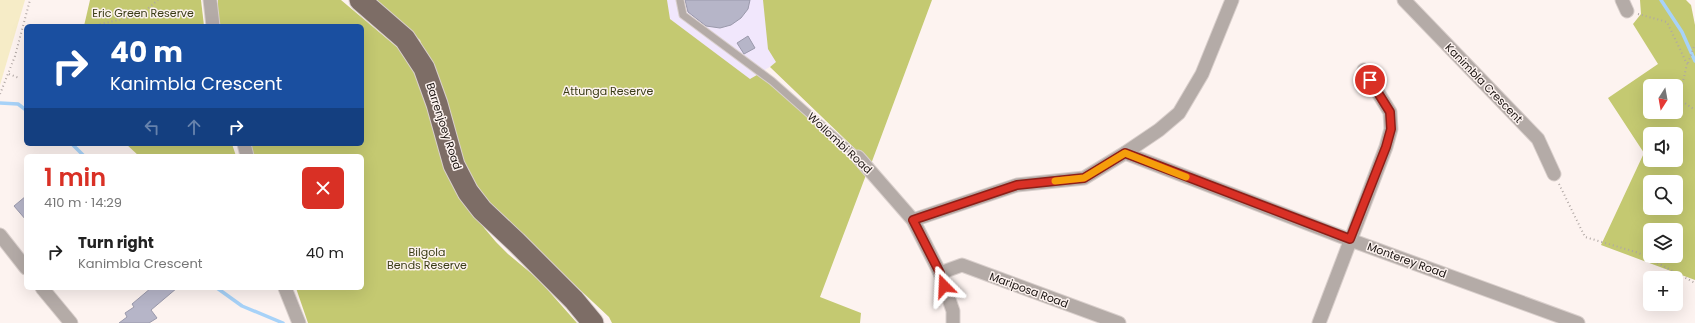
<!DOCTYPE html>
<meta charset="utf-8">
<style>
body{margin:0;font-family:Poppins,sans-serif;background:#f2f2f2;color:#222;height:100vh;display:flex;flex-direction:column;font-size:15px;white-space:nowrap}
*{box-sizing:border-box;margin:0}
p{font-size:13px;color:#767676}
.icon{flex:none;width:22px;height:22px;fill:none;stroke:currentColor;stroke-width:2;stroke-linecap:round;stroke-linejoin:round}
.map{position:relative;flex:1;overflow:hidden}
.details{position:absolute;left:24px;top:154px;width:340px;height:136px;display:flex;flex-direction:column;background:#fff;border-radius:6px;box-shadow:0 4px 16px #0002}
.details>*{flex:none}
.guide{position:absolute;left:24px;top:24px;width:340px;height:122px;border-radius:6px;box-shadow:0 4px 16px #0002;background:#1a4fa0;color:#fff;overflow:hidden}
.needle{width:26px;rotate:191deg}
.controls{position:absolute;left:1643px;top:79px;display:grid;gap:8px}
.controls a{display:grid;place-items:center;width:40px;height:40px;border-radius:6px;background:#fff;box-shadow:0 4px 16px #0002;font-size:20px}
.pin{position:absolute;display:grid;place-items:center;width:34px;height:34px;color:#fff;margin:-17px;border:2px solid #fff;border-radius:50%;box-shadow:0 1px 4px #0007}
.me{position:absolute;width:44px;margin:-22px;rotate:339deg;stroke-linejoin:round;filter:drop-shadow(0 0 3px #0008)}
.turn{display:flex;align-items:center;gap:14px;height:84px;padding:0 20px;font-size:18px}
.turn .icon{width:52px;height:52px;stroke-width:2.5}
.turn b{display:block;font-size:28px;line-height:34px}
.lanes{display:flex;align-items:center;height:38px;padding:0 20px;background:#0003;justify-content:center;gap:20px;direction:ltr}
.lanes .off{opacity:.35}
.round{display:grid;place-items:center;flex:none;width:42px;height:42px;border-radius:6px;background:#f2f2f2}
.summary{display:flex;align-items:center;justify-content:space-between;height:68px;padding:0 20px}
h1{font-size:24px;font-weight:600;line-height:30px;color:#d93025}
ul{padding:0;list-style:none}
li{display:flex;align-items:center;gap:12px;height:60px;padding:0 20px}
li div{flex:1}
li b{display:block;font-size:15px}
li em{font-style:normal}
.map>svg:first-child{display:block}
.industrial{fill:#f1e7fc}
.green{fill:#c4c971;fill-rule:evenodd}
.sand{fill:#f6ecc7}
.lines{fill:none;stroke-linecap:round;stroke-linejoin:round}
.stream{stroke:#a7d2f8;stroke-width:3.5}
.building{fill:#b6b5c8;stroke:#9a99ab}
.service-casing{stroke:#d9cfcc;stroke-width:9}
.minor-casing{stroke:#d9cfcc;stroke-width:15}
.primary-casing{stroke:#d9cfcc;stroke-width:23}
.path{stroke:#b0a7a4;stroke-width:2;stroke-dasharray:1 3;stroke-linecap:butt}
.service{stroke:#b4aba7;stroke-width:7}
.minor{stroke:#b4aba7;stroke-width:13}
.primary{stroke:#7d6d66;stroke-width:21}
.route-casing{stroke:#8d1f18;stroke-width:10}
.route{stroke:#d93025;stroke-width:7}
.slow{stroke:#f59e0b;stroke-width:7}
.labels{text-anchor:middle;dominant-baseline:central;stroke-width:3;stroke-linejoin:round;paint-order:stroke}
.park-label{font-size:11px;fill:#3b3d16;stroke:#fdf3f0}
.street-label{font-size:11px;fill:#1b1411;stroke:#fdf3f0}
</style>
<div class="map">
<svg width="1695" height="323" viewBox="0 0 1695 323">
<rect width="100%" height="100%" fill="#fdf3f0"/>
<!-- industrial -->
<polygon class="industrial" points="658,0 775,0 804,45 721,98"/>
<!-- green -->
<g class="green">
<polygon points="90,0 201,0 204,26 84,26"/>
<polygon points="218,0 341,0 398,48 420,82 451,182 485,229 496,242 508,254 538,279 577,323 308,323 296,288 362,288 362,156 254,156 250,144 362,144 362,26 218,26"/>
<polygon points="370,0 667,0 670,19 750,79 762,72 866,175 820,297 861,313 860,323 612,323 609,317 497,212 464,168 420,40"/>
<polygon points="763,0 932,0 871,164 770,67 776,62 768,49"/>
<path d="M1640,0H1686L1691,5L1695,25V280L1601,245L1644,153L1608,98L1658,64L1633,24L1641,14ZM1650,86H1676V112H1650ZM1650,134H1676V160H1650ZM1650,182H1676V208H1650ZM1650,230H1676V256H1650Z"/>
<polygon points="126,144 232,144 236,156 139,156"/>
</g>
<!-- sand -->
<polygon class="sand" points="0,0 25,0 0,85"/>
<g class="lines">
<!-- stream -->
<g class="stream">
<polyline points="1661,0 1682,32 1695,61"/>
<polyline points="0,103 18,104 26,110"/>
<polyline points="72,144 84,156"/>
<polyline points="217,288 242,306 283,323"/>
</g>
</g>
<!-- building -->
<g class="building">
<polygon points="685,0 750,0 748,9 741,18 731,25 720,28 706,26 688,12"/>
<polygon points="748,36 755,48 744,54 737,43"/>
<polygon points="26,196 26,220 14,206"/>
<polygon points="151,288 177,288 151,310 157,318 149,323 119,323 127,317 125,313 134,307 132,304"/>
</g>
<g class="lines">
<defs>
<polyline id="service" points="680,0 683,15 772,81 858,157"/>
<g id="minor">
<polyline points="210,0 213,26"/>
<polyline points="1404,0 1538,139 1554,174"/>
<polyline points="1622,0 1627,11"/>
<polyline points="244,144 247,156"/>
<polyline points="1125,153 1345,238 1578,323"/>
<polyline points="858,157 913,220 940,273 953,311 953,323"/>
<polyline points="913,220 1017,185 1084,178 1125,153 1159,130 1179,113 1202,74 1232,0"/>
<polyline points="0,235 26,268"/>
<polyline points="940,273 962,265 1119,323"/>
<polyline points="42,288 71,323"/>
<polyline points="285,288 299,323"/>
<polyline points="1319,323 1386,147 1391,129 1390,112 1364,70"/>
</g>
<polyline id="primary" points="360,0 405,39 424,68 437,104 454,165 468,192 482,210 516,242 574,300 593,323"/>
</defs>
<!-- service casing -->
<use href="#service" class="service-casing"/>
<!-- minor casing -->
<use href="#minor" class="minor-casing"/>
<!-- primary casing -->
<use href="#primary" class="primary-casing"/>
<!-- path -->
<g class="path">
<polyline points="1638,14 1667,22 1687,64 1679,99 1695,110"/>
<polyline points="92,26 140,15 158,0"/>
<polyline points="1688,63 1695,44"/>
<polyline points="9,74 19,78"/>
<polyline points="0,94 15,56 30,0"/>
<polyline points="1559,184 1585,237 1639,253 1695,283"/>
</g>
<!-- service -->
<use href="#service" class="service"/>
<!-- minor -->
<use href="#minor" class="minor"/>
<!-- primary -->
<use href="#primary" class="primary"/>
</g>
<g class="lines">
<defs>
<polyline id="route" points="944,286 940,273 913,220 1017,185 1084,178 1125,153 1350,239 1386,147 1391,129 1390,112 1370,80"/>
</defs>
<!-- route casing -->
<use href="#route" class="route-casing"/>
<!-- route -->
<use href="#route" class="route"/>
<!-- slow -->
<polyline class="slow" points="1055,181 1084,178 1125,153 1186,177"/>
</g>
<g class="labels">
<!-- park labels -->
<g class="park-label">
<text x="143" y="13">Eric Green Reserve</text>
<text x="608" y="91">Attunga Reserve</text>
<text x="427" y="252">Bilgola<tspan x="427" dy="13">Bends Reserve</tspan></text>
</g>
<!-- street labels -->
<g class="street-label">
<text transform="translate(1484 83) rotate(46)">Kanimbla Crescent</text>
<text transform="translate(444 126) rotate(72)">Barrenjoey Road</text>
<text transform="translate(840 143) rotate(43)">Wollombi Road</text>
<text transform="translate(1407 260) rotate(20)">Monterey Road</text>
<text transform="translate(1029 290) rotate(20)">Mariposa Road</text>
</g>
</g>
</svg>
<div class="controls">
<a><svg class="needle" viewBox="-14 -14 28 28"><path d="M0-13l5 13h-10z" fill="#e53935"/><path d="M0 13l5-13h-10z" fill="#767676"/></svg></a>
<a><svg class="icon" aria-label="sound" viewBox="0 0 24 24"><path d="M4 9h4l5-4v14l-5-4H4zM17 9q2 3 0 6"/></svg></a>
<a><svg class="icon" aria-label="search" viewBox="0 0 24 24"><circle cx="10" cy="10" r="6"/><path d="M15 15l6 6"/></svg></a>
<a><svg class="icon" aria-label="layers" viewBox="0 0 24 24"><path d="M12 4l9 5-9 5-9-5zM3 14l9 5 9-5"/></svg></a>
<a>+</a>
</div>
<div class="pin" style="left:1370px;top:80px;background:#d93025"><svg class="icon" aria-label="arrive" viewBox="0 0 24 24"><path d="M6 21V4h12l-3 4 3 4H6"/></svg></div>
<svg class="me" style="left:944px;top:286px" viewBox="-20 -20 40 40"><path d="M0-17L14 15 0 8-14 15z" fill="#d93025" stroke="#fff" stroke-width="4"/></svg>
<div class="guide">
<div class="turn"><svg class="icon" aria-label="right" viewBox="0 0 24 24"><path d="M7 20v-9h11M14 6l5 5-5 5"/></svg><div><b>40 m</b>Kanimbla Crescent</div></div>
<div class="lanes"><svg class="icon off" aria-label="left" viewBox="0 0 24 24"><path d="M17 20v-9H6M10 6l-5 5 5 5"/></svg><svg class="icon off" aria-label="ahead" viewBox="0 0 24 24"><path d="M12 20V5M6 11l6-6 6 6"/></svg><svg class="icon" aria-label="right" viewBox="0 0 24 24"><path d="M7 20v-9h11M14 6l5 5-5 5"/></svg></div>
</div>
<section class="details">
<div class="summary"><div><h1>1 min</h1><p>410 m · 14:29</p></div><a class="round" style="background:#d93025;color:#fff"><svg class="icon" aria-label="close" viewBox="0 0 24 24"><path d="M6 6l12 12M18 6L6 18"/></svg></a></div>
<ul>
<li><svg class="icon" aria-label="right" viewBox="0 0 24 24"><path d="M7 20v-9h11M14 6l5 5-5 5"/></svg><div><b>Turn right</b><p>Kanimbla Crescent</p></div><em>40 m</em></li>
</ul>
</section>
</div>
